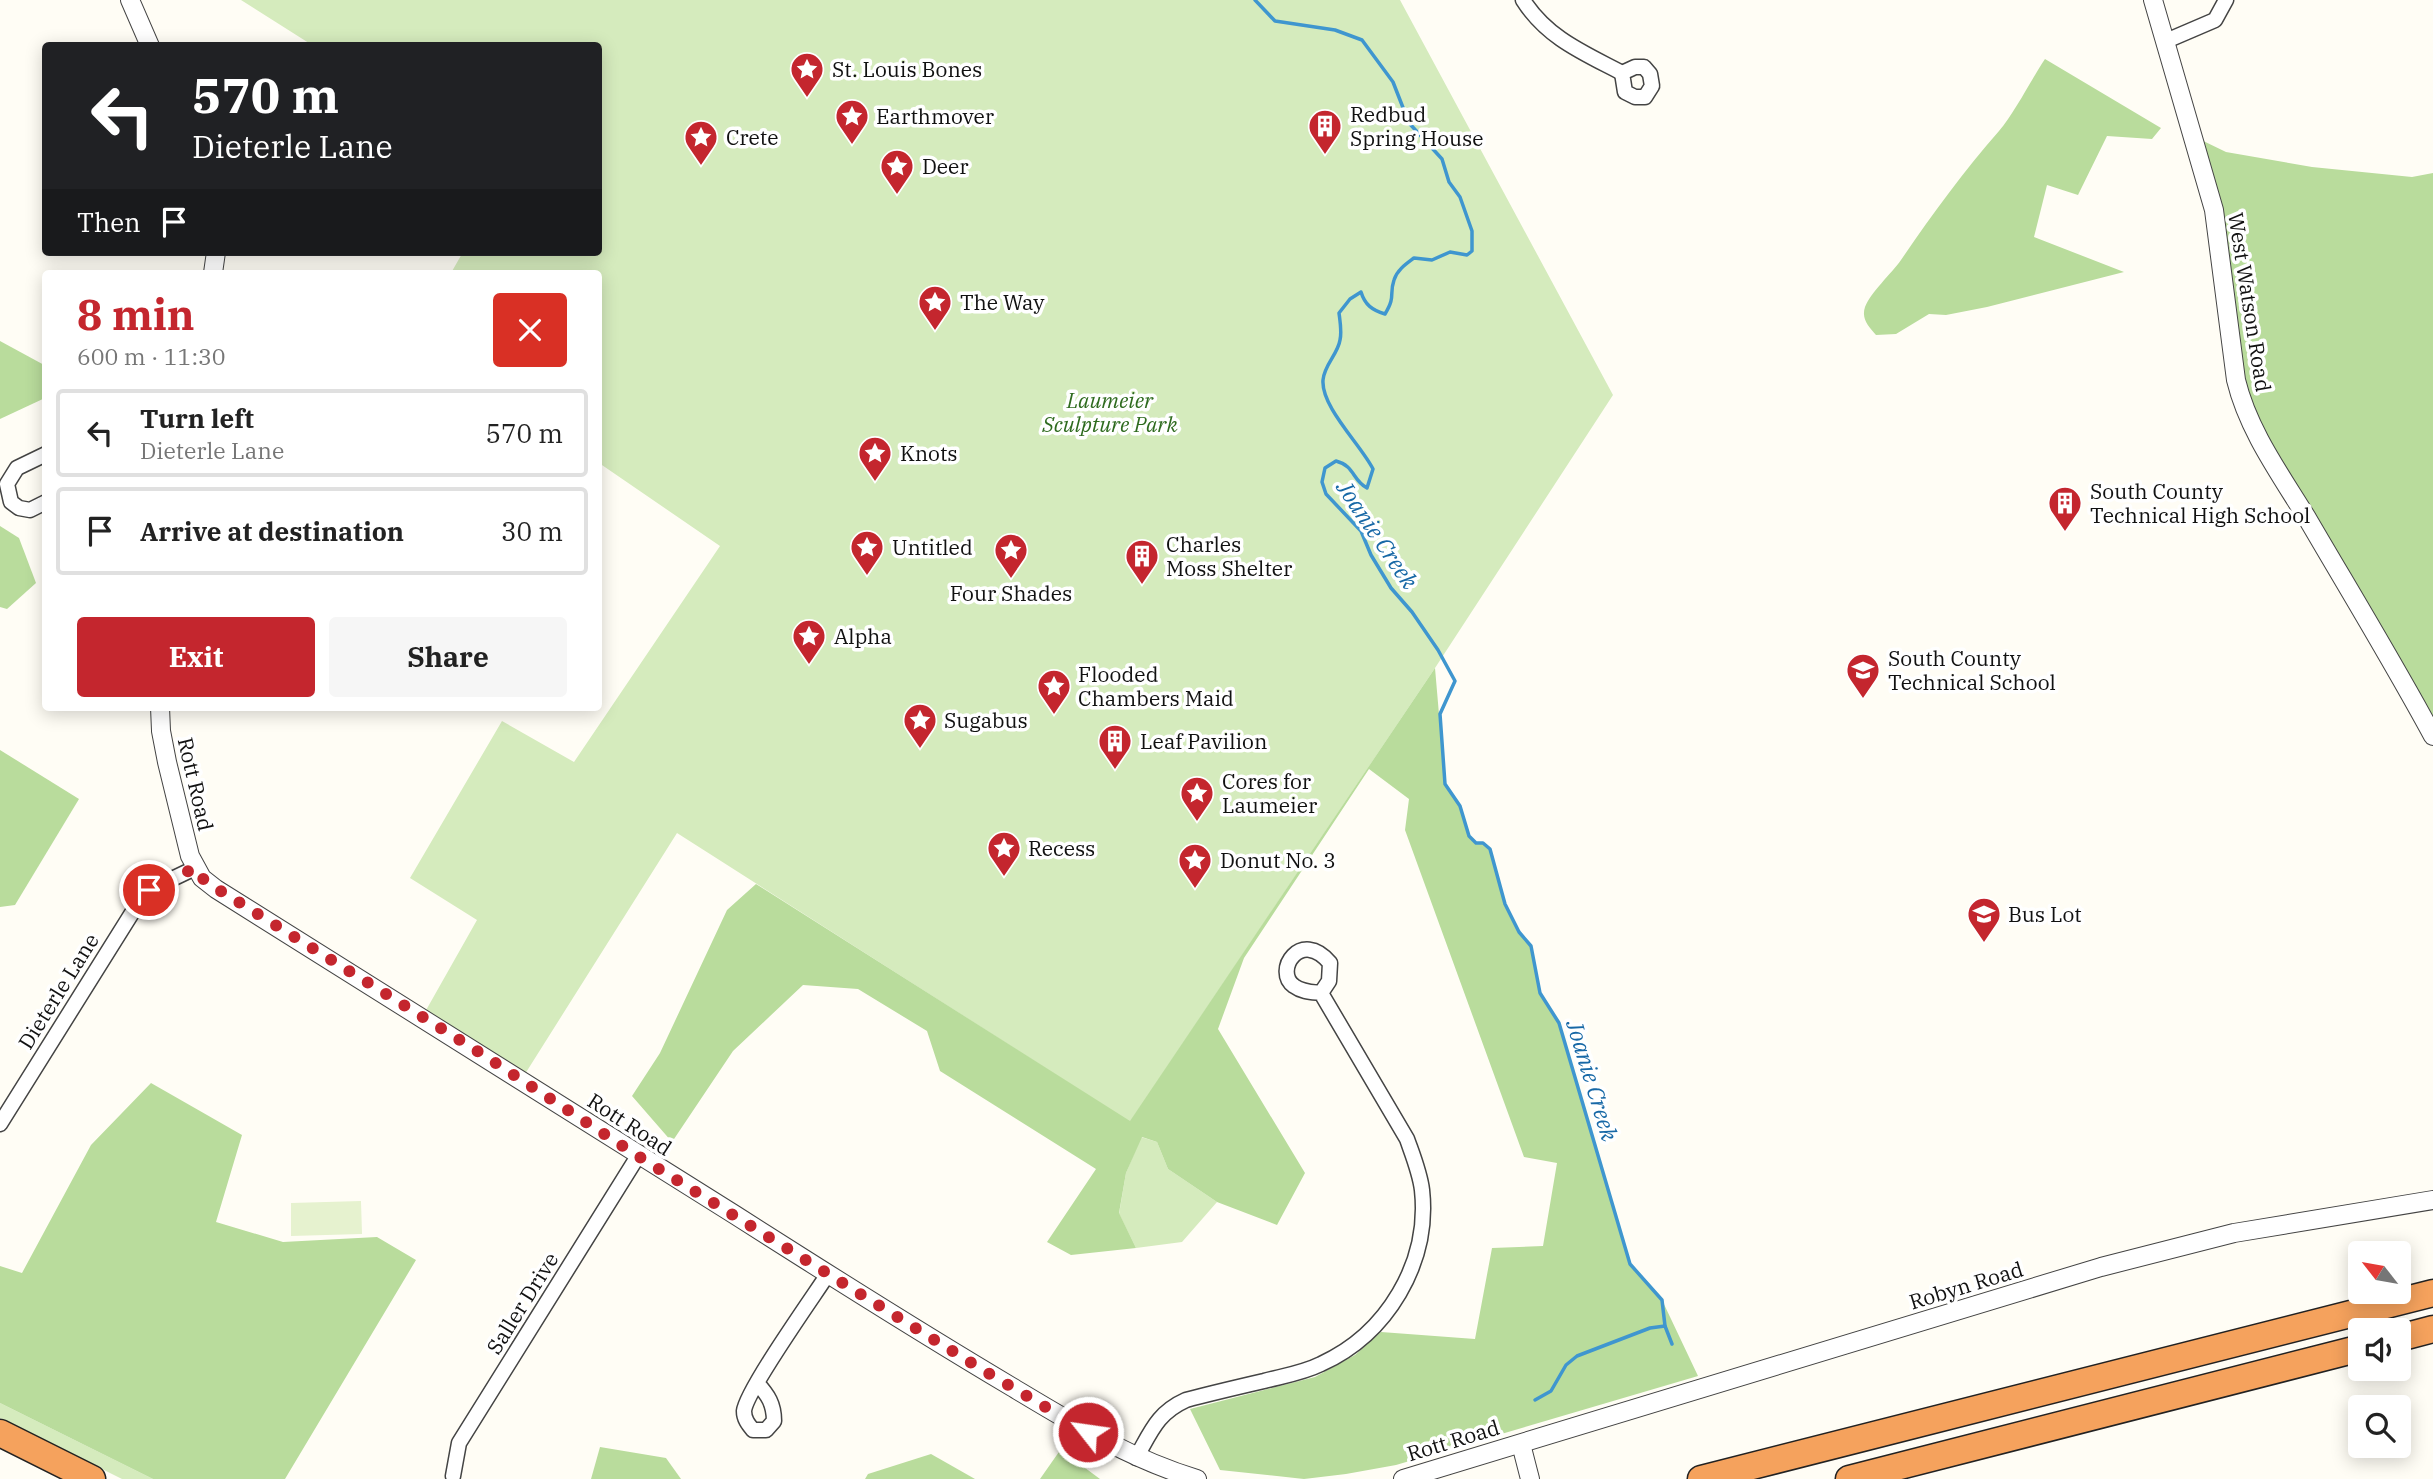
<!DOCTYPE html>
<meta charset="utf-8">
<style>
body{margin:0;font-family:"IBM Plex Serif",serif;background:#f6f6f6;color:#222;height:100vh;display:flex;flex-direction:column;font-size:26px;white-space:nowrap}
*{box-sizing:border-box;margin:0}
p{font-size:23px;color:#767676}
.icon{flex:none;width:38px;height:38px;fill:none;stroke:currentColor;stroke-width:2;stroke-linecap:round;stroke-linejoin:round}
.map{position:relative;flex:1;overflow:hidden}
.details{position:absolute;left:42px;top:270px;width:560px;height:441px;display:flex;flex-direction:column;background:#fff;border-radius:7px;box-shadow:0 4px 18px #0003}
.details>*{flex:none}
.hud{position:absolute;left:42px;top:42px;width:560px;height:214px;border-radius:7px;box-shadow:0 4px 18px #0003;background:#202124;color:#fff;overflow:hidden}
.needle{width:46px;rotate:301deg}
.buttons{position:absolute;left:2348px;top:1241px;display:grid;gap:14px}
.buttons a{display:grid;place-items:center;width:63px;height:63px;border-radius:7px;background:#fff;box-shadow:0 4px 18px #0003;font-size:35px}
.pin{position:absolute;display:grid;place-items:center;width:60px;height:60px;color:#fff;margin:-30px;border:4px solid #fff;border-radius:50%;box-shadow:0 2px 7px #0007}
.me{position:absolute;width:77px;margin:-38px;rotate:300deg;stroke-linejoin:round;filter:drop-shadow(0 0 5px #0008)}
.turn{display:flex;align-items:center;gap:24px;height:147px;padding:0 35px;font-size:32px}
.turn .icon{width:91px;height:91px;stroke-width:2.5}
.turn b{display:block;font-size:49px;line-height:60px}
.then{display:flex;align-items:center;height:66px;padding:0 35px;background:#0003;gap:14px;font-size:26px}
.round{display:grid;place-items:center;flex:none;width:74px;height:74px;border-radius:7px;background:#f6f6f6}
.headline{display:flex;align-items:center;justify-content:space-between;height:119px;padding:0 35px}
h1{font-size:42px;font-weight:800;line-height:52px;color:#c4262e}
.button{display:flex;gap:14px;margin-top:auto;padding:14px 35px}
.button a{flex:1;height:80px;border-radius:7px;background:#c4262e;color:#fff;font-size:28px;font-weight:800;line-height:80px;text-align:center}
.button a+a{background:#f6f6f6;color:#222}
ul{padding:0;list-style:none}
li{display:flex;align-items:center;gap:21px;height:88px;margin:0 14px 10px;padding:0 21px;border:4px solid #e0e0e0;border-radius:7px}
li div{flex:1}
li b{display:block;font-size:26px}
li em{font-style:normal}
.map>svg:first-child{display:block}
.green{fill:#d5ebbd}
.forest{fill:#b9dc9c}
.pitch{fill:#e6f2cf}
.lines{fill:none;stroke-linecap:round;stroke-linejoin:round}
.stream{stroke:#3f96cf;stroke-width:3.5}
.minor-casing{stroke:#444;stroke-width:17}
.tertiary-casing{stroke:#444;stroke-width:20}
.motorway-casing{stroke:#222;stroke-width:29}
.minor{stroke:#fff;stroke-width:14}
.tertiary{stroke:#fff;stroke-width:18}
.motorway{stroke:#f5a25d;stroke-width:26}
.route{stroke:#c4262e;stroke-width:12;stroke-dasharray:0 21.6}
.labels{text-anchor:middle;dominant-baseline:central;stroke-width:7;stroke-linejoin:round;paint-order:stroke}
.poi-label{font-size:21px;fill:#111;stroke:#fff;text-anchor:start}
.street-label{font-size:21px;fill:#111;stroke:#fff}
.park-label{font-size:21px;font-style:italic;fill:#2f6b1f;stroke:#fff}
.water-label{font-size:23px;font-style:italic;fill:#1768a6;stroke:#fff}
</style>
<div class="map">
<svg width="2433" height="1479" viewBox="0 0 2433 1479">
<rect width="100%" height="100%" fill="#fffdf5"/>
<!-- green -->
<g class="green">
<polygon points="241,0 1400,0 1613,395 1435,668 1130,1122 677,833 525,1074 425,1012 477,920 410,878 502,721 574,762 720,546 599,463 598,273 451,273 463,252 598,252 598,46 312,45"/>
<polygon points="1141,1137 1157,1142 1168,1169 1217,1202 1182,1242 1136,1248 1119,1214 1126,1173"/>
<polygon points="0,1403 153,1479 122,1479 0,1418"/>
</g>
<!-- forest -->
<g class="forest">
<path d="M2045,59L2161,128L2152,139L2107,136L2078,195L2047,185L2034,237L2124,272L1987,307L1946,315L1929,314L1896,334L1876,335C1869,327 1861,319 1865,307C1871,292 1891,274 1901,260C1931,216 1963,172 1999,131C2015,112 2031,80 2045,59Z"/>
<polygon points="2193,136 2226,152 2312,167 2412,177 2433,173 2433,736 2248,417"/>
<polygon points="0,341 46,366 45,398 0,419"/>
<polygon points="0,526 19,538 36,583 7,609 0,607"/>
<polygon points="1435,668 1445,784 1460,806 1470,836 1476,843 1483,843 1490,849 1505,904 1519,932 1531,946 1540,993 1559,1023 1630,1264 1662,1300 1698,1376 1396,1465 1346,1474 1304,1479 1220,1470 1190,1409 1315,1377 1355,1355 1381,1332 1475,1339 1492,1248 1543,1246 1557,1163 1524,1157 1405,830 1409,799 1369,769 1244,958 1218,1029 1305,1173 1277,1225 1217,1202 1168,1169 1157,1142 1142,1137 1126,1173 1119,1213 1136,1248 1071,1255 1047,1242 1096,1169 940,1071 927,1031 858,989 803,985 733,1051 672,1142 632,1096 660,1053 727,910 756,884 1130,1121"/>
<polygon points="0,750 79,799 15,905 0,907"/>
<polygon points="151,1083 242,1135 216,1222 283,1242 377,1237 416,1260 285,1479 153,1479 0,1403 0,1266 22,1273 91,1145"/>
<polygon points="600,1447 666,1458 681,1479 591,1479"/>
<polygon points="1061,1449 1061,1450 1100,1479 1040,1479"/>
<polygon points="931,1454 975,1479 865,1479 868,1474"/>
</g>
<!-- pitch -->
<polygon class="pitch" points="361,1201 362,1234 291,1236 291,1203"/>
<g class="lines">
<!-- stream -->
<g class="stream">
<path d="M1255,0L1275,21L1335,30L1362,40L1393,82L1409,123L1442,159L1449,182L1460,197L1472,231V251L1467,255L1450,252L1432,260L1414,258C1406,264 1397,270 1394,280C1389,295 1396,296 1385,314C1372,310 1365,305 1361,292L1350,299L1339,313C1340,321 1342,332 1340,340C1338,354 1324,365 1323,380C1321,407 1361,445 1373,469L1367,488C1352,480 1355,466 1336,461L1325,468L1322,482L1326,494L1361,531L1371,555L1391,588L1412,612L1438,650L1455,681L1440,714L1445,784L1460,806L1469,836L1476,843H1483L1490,849L1505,904L1519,932L1531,946L1540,993L1559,1023L1630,1264L1662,1300L1665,1326L1672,1344"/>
<polyline points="1535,1400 1551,1391 1566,1365 1577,1356 1650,1328 1665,1326"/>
</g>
<defs>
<g id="minor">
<path d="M1523,0C1547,38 1584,53 1622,73"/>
<polyline points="2166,41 2215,20 2226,0"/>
<polygon points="1635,67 1644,67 1650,74 1652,86 1645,97 1635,97 1625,92 1622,73"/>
<polyline points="46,454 17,468 7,484 11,502 19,508 30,510 46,502"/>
<polyline points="0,1124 132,913 149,890 195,868"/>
<path d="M757,1383C768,1395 774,1404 774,1421L766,1430H753C748,1424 744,1419 744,1411C746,1391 813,1297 828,1274"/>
<path d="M1136,1458C1151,1432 1157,1413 1186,1400C1212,1393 1238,1387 1264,1381C1283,1376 1303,1373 1321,1364C1387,1334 1430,1263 1422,1190C1420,1173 1413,1156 1407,1139L1321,993C1312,992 1302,992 1294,986C1273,971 1301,928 1330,963L1329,981L1321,993"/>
<polyline points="453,1476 459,1443 638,1156"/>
</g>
<g id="tertiary">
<polyline points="130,0 150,46"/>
<path d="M2153,0L2214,210L2236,380C2248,430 2280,474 2307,518C2349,590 2393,662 2433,736"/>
<polyline points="213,273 216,252"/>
<path d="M160,707L161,731L167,762L190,856L202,878L216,889C412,1013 610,1135 806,1260C874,1303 943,1346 1012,1387C1072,1423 1130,1459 1197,1479"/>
<polyline points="1521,1444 1530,1479"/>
<polyline points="1403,1479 2101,1267 2234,1233 2433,1200"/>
</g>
<g id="motorway">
<polyline points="2399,1338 2433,1329"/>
<polyline points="0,1433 92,1479"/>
<polyline points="1701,1479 2433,1293"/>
<polyline points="1849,1479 2361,1348"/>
</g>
</defs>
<!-- minor casing -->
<use href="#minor" class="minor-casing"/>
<!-- tertiary casing -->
<use href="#tertiary" class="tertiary-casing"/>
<!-- motorway casing -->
<use href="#motorway" class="motorway-casing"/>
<!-- minor -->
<use href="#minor" class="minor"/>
<!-- tertiary -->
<use href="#tertiary" class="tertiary"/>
<!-- motorway -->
<use href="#motorway" class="motorway"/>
</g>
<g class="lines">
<!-- route -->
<polyline class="route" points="149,890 195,868 202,878 216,888 471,1047 638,1156 983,1370 1088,1432"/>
</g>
<!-- icons -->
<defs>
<symbol id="sight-pin" viewBox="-11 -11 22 30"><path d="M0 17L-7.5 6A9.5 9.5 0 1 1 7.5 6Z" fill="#c4262e" stroke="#fff"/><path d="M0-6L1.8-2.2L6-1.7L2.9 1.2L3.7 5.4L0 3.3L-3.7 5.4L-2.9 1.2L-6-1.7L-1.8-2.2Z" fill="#fff"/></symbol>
<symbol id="building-pin" viewBox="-11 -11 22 30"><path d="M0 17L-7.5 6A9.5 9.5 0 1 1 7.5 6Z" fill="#c4262e" stroke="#fff"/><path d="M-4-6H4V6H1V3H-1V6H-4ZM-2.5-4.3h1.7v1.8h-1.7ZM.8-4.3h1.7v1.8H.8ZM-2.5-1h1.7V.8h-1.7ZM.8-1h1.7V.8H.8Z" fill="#fff"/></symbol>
<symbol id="school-pin" viewBox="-11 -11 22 30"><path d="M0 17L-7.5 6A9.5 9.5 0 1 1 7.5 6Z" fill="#c4262e" stroke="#fff"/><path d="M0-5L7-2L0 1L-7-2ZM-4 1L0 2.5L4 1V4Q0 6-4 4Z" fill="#fff"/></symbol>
</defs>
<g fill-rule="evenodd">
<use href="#sight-pin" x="788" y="50" width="38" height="52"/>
<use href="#sight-pin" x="833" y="97" width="38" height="52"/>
<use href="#building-pin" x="1306" y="107" width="38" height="52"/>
<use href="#sight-pin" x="682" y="118" width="38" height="52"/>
<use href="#sight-pin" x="878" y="147" width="38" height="52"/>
<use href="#sight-pin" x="916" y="283" width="38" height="52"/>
<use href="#sight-pin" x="856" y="434" width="38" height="52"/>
<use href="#building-pin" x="2046" y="484" width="38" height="52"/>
<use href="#sight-pin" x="848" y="528" width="38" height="52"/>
<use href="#sight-pin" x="992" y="531" width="38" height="52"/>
<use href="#building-pin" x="1123" y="537" width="38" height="52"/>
<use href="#sight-pin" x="790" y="617" width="38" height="52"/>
<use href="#school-pin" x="1844" y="651" width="38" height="52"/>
<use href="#sight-pin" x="1035" y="667" width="38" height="52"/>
<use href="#sight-pin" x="901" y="701" width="38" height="52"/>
<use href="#building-pin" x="1096" y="722" width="38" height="52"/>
<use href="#sight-pin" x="1178" y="774" width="38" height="52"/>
<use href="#sight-pin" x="985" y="829" width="38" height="52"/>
<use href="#sight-pin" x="1176" y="841" width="38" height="52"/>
<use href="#school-pin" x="1965" y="895" width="38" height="52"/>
</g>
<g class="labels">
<!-- poi labels -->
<g class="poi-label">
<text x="832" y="69">St. Louis Bones</text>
<text x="1350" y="114">Redbud<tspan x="1350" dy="24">Spring House</tspan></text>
<text x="876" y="116">Earthmover</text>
<text x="726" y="137">Crete</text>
<text x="922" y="166">Deer</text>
<text x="960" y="302">The Way</text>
<text x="900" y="453">Knots</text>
<text x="2090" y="491">South County<tspan x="2090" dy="24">Technical High School</tspan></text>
<text x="1166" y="544">Charles<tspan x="1166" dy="24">Moss Shelter</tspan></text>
<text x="892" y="547">Untitled</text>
<text x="1011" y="593" text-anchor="middle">Four Shades</text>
<text x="834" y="636">Alpha</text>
<text x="1888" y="658">South County<tspan x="1888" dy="24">Technical School</tspan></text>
<text x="1078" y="674">Flooded<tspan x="1078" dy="24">Chambers Maid</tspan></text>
<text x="944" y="720">Sugabus</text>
<text x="1140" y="741">Leaf Pavilion</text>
<text x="1222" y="781">Cores for<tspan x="1222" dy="24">Laumeier</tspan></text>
<text x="1028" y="848">Recess</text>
<text x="1220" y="860">Donut No. 3</text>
<text x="2008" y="914">Bus Lot</text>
</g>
<!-- street labels -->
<g class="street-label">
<text transform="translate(2250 302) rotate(81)">West Watson Road</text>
<text transform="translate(196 784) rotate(77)">Rott Road</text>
<text transform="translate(58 991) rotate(-58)">Dieterle Lane</text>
<text transform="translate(630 1124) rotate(33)">Rott Road</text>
<text transform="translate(1966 1285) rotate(-17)">Robyn Road</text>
<text transform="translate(522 1303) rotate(-58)">Saller Drive</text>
<text transform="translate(1453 1440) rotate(-17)">Rott Road</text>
</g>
<!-- park labels -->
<g class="park-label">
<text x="1110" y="400">Laumeier<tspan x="1110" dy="24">Sculpture Park</tspan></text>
</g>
<!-- water labels -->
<g class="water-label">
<text transform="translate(1378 534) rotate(56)">Joanie Creek</text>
<text transform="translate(1593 1080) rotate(73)">Joanie Creek</text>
</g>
</g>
</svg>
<div class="buttons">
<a><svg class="needle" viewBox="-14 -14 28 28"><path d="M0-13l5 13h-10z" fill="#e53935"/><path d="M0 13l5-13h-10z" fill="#767676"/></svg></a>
<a><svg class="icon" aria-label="sound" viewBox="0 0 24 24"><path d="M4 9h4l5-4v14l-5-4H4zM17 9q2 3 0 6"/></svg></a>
<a><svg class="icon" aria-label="search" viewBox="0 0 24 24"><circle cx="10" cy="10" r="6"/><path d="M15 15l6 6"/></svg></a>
</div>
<div class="pin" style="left:149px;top:890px;background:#d93025"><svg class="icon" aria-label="arrive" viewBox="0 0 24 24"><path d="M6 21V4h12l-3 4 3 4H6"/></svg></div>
<svg class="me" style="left:1088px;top:1432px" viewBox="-20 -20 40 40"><circle r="17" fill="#c4262e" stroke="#fff" stroke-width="3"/><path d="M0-11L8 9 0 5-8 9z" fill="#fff"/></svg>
<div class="hud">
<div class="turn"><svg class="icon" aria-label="left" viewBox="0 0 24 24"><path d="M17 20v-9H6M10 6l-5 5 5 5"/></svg><div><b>570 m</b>Dieterle Lane</div></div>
<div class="then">Then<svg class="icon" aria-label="arrive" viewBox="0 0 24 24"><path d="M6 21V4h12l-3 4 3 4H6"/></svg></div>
</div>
<section class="details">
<div class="headline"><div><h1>8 min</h1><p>600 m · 11:30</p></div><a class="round" style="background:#d93025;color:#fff"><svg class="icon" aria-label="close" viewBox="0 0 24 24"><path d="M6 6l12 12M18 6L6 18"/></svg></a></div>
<ul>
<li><svg class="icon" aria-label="left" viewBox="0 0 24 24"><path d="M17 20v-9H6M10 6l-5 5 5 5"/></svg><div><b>Turn left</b><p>Dieterle Lane</p></div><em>570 m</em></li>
<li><svg class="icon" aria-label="arrive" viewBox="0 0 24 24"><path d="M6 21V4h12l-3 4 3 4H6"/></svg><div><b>Arrive at destination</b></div><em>30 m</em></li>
</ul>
<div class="button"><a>Exit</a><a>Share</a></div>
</section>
</div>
